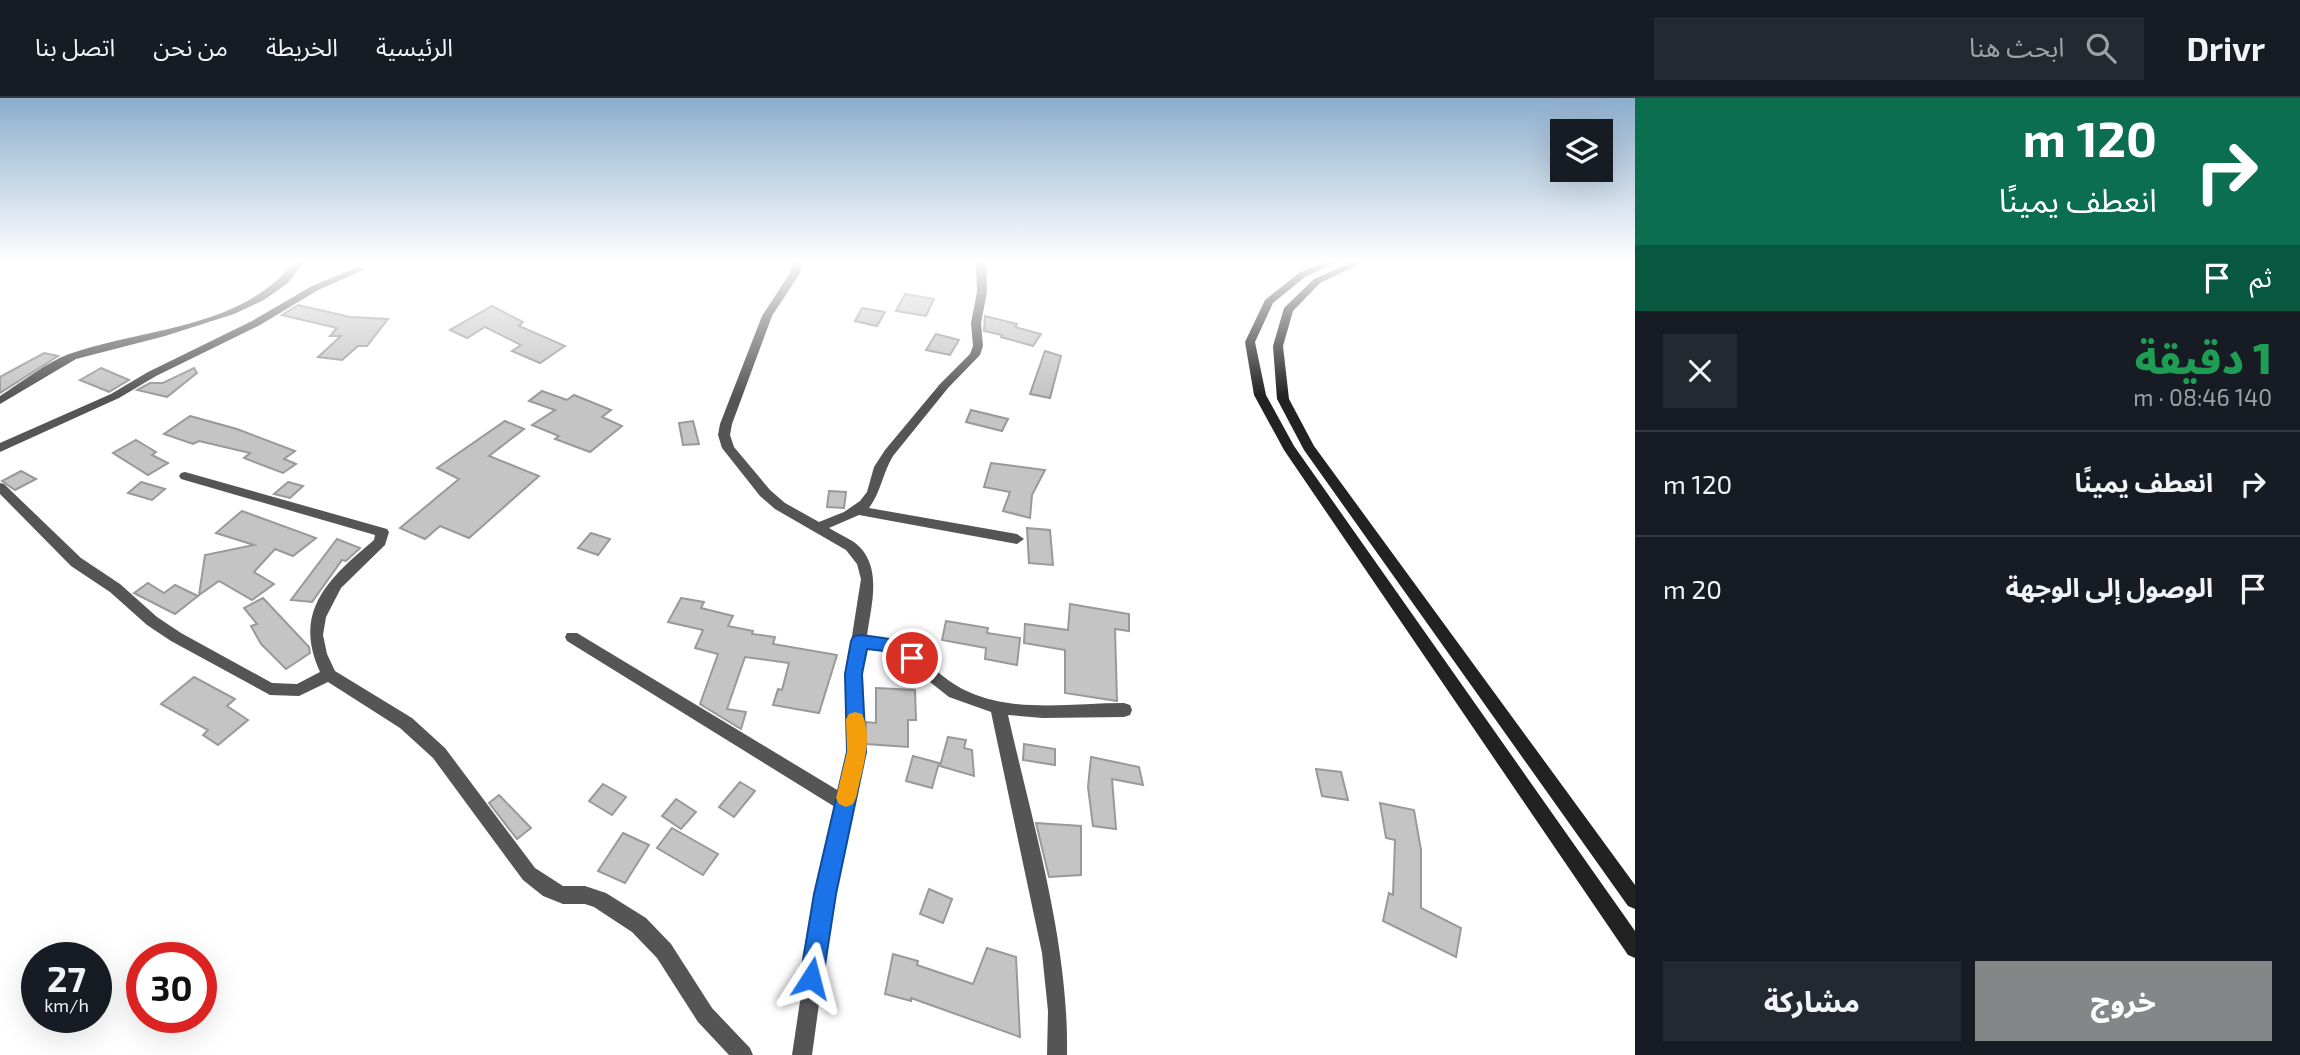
<!DOCTYPE html>
<html lang="ar">
<meta charset="utf-8">
<style>
body{margin:0;font-family:"Exo 2","Noto Sans Arabic",sans-serif;background:#242831;color:#f1f3f6;direction:rtl;height:100vh;display:flex;flex-direction:column;font-size:26px;white-space:nowrap}
*{box-sizing:border-box;margin:0}
p{font-size:23px;color:#9ea1a6}
.icon{flex:none;width:38px;height:38px;fill:none;stroke:currentColor;stroke-width:2;stroke-linecap:round;stroke-linejoin:round}
.map{position:relative;flex:1;overflow:hidden;direction:ltr}
.sheet{display:flex;flex-direction:column;background:#171b24;width:665px}
.sheet>*{flex:none}
.top-card{background:#0b6e4f;color:#fff;overflow:hidden}
.buttons{position:absolute;left:1550px;top:21px;display:grid;gap:14px}
.buttons a{display:grid;place-items:center;width:63px;height:63px;border-radius:0px;background:#171b24;box-shadow:0 7px 28px #0002;font-size:35px}
.speed{position:absolute;left:21px;top:844px;display:flex;gap:14px;font-size:35px;font-weight:700;text-align:center}
.speed>*{display:grid;place-content:center;width:91px;height:91px;border-radius:50%;background:#171b24;box-shadow:0 7px 28px #0002;line-height:1}
.speed small{font-size:18px;font-weight:400}
.speed .limit{border:10px solid #d22;background:#fff;color:#111}
.pin{position:absolute;display:grid;place-items:center;width:60px;height:60px;color:#fff;margin:-30px;border:4px solid #fff;border-radius:50%;box-shadow:0 2px 7px #0007}
.me{position:absolute;width:77px;margin:-38px;rotate:9deg;stroke-linejoin:round;filter:drop-shadow(0 0 5px #0008)}
.turn{display:flex;align-items:center;gap:24px;height:147px;padding:0 28px;font-size:32px}
.turn .icon{width:91px;height:91px;stroke-width:2.5}
.turn b{display:block;font-size:49px;line-height:60px}
.then{display:flex;align-items:center;height:66px;padding:0 28px;background:#0003;gap:14px;font-size:26px}
.round{display:grid;place-items:center;flex:none;width:74px;height:74px;border-radius:0px;background:#242831}
.overview{display:flex;align-items:center;justify-content:space-between;height:119px;padding:0 28px}
h1{font-size:42px;font-weight:800;line-height:52px;color:#1e9e55}
.button{display:flex;gap:14px;margin-top:auto;padding:14px 28px}
.button a{flex:1;height:80px;border-radius:0px;background:#858687;color:#fff;font-size:28px;font-weight:800;line-height:80px;text-align:center}
.button a+a{background:#242831;color:#f1f3f6}
ul{padding:0;list-style:none}
li{display:flex;align-items:center;gap:21px;height:105px;padding:0 28px;border-top:2px solid #363941}
li div{flex:1}
li b{display:block;font-size:26px}
li em{font-style:normal}
header{display:flex;align-items:center;gap:42px;box-sizing:border-box;height:98px;padding:0 35px;background:#171b24;border-bottom:2px solid #363941}
header strong{font-size:33px}
nav{display:flex;gap:38px;margin-inline-start:auto;font-size:24px}
.search{width:490px;height:63px;background:#242831;display:flex;align-items:center;gap:18px;box-sizing:border-box;padding:0 24px;border-radius:0px;color:#9ea1a6;font-size:26px}
main{display:flex;flex:1;min-height:0}
.map>svg:first-child{display:block}
.building{fill:#c4c4c4;stroke:#999;stroke-width:2}
.lines{fill:none;stroke-linecap:round;stroke-linejoin:round}
.street{fill:#555;fill-rule:evenodd}
.secondary{fill:#222;fill-rule:evenodd}
.route{fill:#1a73e8;stroke:#114b97;stroke-width:2}
.slow{fill:#f59e0b}
</style>
<header>
<strong>Drivr</strong>
<div class="search"><svg class="icon" aria-label="search" viewBox="0 0 24 24"><circle cx="10" cy="10" r="6"/><path d="M15 15l6 6"/></svg>ابحث هنا</div>
<nav><a>الرئيسية</a><a>الخريطة</a><a>من نحن</a><a>اتصل بنا</a></nav>
</header>
<main>
<section class="sheet">
<div class="top-card">
<div class="turn"><svg class="icon" aria-label="right" viewBox="0 0 24 24"><path d="M7 20v-9h11M14 6l5 5-5 5"/></svg><div><b>120 m</b>انعطف يمينًا</div></div>
<div class="then">ثم<svg class="icon" aria-label="arrive" viewBox="0 0 24 24"><path d="M6 21V4h12l-3 4 3 4H6"/></svg></div>
</div>
<div class="overview"><div><h1>1 دقيقة</h1><p>140 m · 08:46</p></div><a class="round"><svg class="icon" aria-label="close" viewBox="0 0 24 24"><path d="M6 6l12 12M18 6L6 18"/></svg></a></div>
<ul>
<li><svg class="icon" aria-label="right" viewBox="0 0 24 24"><path d="M7 20v-9h11M14 6l5 5-5 5"/></svg><div><b>انعطف يمينًا</b></div><em>120 m</em></li>
<li><svg class="icon" aria-label="arrive" viewBox="0 0 24 24"><path d="M6 21V4h12l-3 4 3 4H6"/></svg><div><b>الوصول إلى الوجهة</b></div><em>20 m</em></li>
</ul>
<div class="button"><a>خروج</a><a>مشاركة</a></div>
</section>
<div class="map">
<svg width="1635" height="957" viewBox="0 0 1635 957">
<rect width="100%" height="100%" fill="#fff"/>
<!-- building -->
<g class="building">
<polygon points="905,196 934,201 926,218 896,213"/>
<polygon points="298,207 350,219 388,221 367,248 358,248 342,262 318,259 341,238 330,238 337,230 282,217"/>
<polygon points="492,208 523,224 519,228 565,248 540,265 512,253 521,247 485,229 467,240 450,232"/>
<polygon points="862,210 885,214 877,228 855,223"/>
<polygon points="985,218 1017,226 1015,229 1041,236 1033,248 1001,239 1002,237 984,233"/>
<polygon points="936,236 959,242 950,257 926,252"/>
<polygon points="1045,253 1061,258 1050,300 1030,296"/>
<polygon points="44,255 58,258 0,295 0,279"/>
<polygon points="101,270 129,282 109,294 80,282"/>
<polygon points="194,270 197,275 167,299 137,292 150,285 163,285"/>
<polygon points="542,293 567,302 574,297 611,312 602,319 622,328 590,354 555,341 559,338 532,327 555,312 529,303"/>
<polygon points="971,312 1008,321 1002,333 966,324"/>
<polygon points="190,318 237,331 295,353 284,361 296,366 283,375 244,360 250,355 199,343 193,346 164,336"/>
<polygon points="505,323 524,331 489,358 539,378 469,440 440,428 425,441 400,430 459,381 437,370"/>
<polygon points="693,323 699,346 683,347 679,325"/>
<polygon points="136,342 156,354 152,357 168,365 148,377 113,355"/>
<polygon points="991,365 1045,372 1032,397 1030,420 1003,413 1010,394 984,389"/>
<polygon points="21,373 36,381 15,392 2,383"/>
<polygon points="141,384 165,391 152,402 128,395"/>
<polygon points="288,384 303,388 290,400 274,396"/>
<polygon points="829,393 846,394 844,410 827,409"/>
<polygon points="242,413 316,440 293,458 275,451 254,474 274,486 252,502 219,483 199,497 205,457 254,447 216,435"/>
<polygon points="1027,430 1050,432 1053,467 1029,465"/>
<polygon points="591,435 610,441 598,457 578,450"/>
<polygon points="337,441 360,450 346,463 342,462 312,504 291,502"/>
<polygon points="148,485 164,495 175,487 198,498 175,516 134,495"/>
<polygon points="263,500 309,549 310,555 286,571 261,546 251,528 257,526 244,510"/>
<polygon points="681,500 704,504 701,510 733,518 728,528 753,533 752,536 775,539 773,546 837,557 819,615 773,607 778,591 782,592 789,565 745,559 727,611 746,614 741,631 700,606 718,556 695,550 703,532 668,524"/>
<polygon points="1070,506 1129,516 1129,533 1115,531 1117,603 1065,595 1065,552 1024,545 1025,526 1068,532"/>
<polygon points="946,523 988,530 987,535 1020,540 1017,567 985,561 986,550 942,542"/>
<polygon points="194,579 235,601 227,608 248,622 218,647 203,637 208,632 161,606"/>
<polygon points="876,590 915,592 916,622 908,622 908,649 866,646 866,624 876,625"/>
<polygon points="948,639 966,642 964,650 972,652 974,678 940,668"/>
<polygon points="1024,646 1055,651 1055,667 1023,662"/>
<polygon points="913,658 939,665 932,690 906,683"/>
<polygon points="1091,659 1139,669 1143,687 1112,681 1116,731 1093,728 1088,689"/>
<polygon points="1316,671 1341,674 1348,702 1322,698"/>
<polygon points="740,684 755,693 734,719 719,709"/>
<polygon points="603,686 626,699 612,717 589,703"/>
<polygon points="499,697 531,730 517,741 489,705"/>
<polygon points="676,701 696,714 681,731 662,718"/>
<polygon points="1380,705 1414,712 1421,752 1421,810 1461,830 1456,859 1383,823 1389,795 1393,797 1395,742 1386,740"/>
<polygon points="1036,725 1081,728 1081,777 1049,779"/>
<polygon points="672,730 718,756 703,777 657,750"/>
<polygon points="623,735 649,747 625,785 598,773"/>
<polygon points="929,791 952,801 943,825 920,816"/>
<polygon points="987,850 1016,859 1020,939 911,900 911,903 885,896 893,856 918,863 917,867 973,886"/>
</g>
<g class="lines">
<!-- street -->
<g class="street">
<path d="M294,164H304L288,185L264,202L234,216L165,238L76,261L0,306V298C22,284 45,265 69,256C143,230 242,231 294,164Z"/>
<path d="M794,164H803L800,175L772,218L732,326L730,337L734,349L770,392L785,405L819,424L844,414L860,403L867,394L874,369L885,352L940,286L970,256L973,248L971,225L977,194L976,164H986L987,194L981,225L983,248L980,257L948,290L893,358C883,374 881,394 869,410L1017,436L1024,441L1017,446L859,417L829,430C837,435 846,439 854,444C884,467 871,506 867,538C920,542 928,576 969,594C1015,615 1074,605 1124,605L1130,607L1132,612L1130,617L1124,619L1043,620L1008,617C1033,728 1069,844 1067,957H1047L1048,913L1042,855L991,614L949,599L892,554L865,549L862,576L864,654L834,796L812,957H792L816,796L835,709L567,543L565,539L567,535H577L839,693L848,654L846,576L861,481L857,466L846,452L775,411L760,398L722,350L718,337L720,326L762,218L790,175Z"/>
<polygon points="358,169 366,171 318,192 260,227 156,278 119,300 0,354 0,345 111,296 148,274 252,223 312,188"/>
<path d="M185,374L387,431L389,434L385,447L341,490L326,519L323,537L327,556L335,573L412,620L445,650L535,770L563,788H585L606,795L646,820L671,846L712,910L750,950L753,957H729L698,924L657,860L632,834L594,809L585,806H563L543,798L523,782L433,660L400,630L328,584L299,598L270,597L171,543L147,527L110,494L71,468L0,396V385L4,386L81,460L120,486L157,519L181,535L272,585L297,586L320,574C292,513 329,480 374,442L375,437L181,381L179,378L181,375Z"/>
</g>
<!-- secondary -->
<g class="secondary">
<polygon points="1324,164 1336,164 1305,179 1273,205 1255,244 1266,297 1294,348 1635,833 1635,860 1628,857 1284,352 1254,297 1245,244 1265,202 1299,175"/>
<polygon points="1352,164 1364,164 1320,185 1293,213 1283,248 1289,301 1314,348 1635,787 1635,811 1628,808 1304,352 1277,301 1273,248 1284,210 1314,181"/>
</g>
</g>
<!-- sky -->
<linearGradient id="sky" x2="0" y2="1"><stop stop-color="#8cadcc"/><stop offset="0.55" stop-color="#fff"/><stop offset="1" stop-color="#fff" stop-opacity="0"/></linearGradient>
<rect width="1635" height="298" fill="url(#sky)"/>
<!-- route -->
<path class="route" d="M859,537C879,539 910,541 921,560L918,565L912,567L884,553L867,551L862,576L866,654L836,796L823,880L819,888L811,892L803,888L800,880L814,796L847,654L845,576L851,543L853,539Z"/>
<!-- slow -->
<path class="slow" d="M855,614L862,616C874,640 861,675 856,700L853,706L846,709L839,706L836,700L847,654L846,621L849,616Z"/>
</svg>
<div class="buttons">
<a><svg class="icon" aria-label="layers" viewBox="0 0 24 24"><path d="M12 4l9 5-9 5-9-5zM3 14l9 5 9-5"/></svg></a>
</div>
<div class="speed"><div>27<small>km/h</small></div><div class="limit">30</div></div>
<div class="pin" style="left:912px;top:560px;background:#d93025"><svg class="icon" aria-label="arrive" viewBox="0 0 24 24"><path d="M6 21V4h12l-3 4 3 4H6"/></svg></div>
<svg class="me" style="left:811px;top:880px" viewBox="-20 -20 40 40"><path d="M0-17L14 15 0 8-14 15z" fill="#1a73e8" stroke="#fff" stroke-width="4"/></svg>
</div>
</main>
